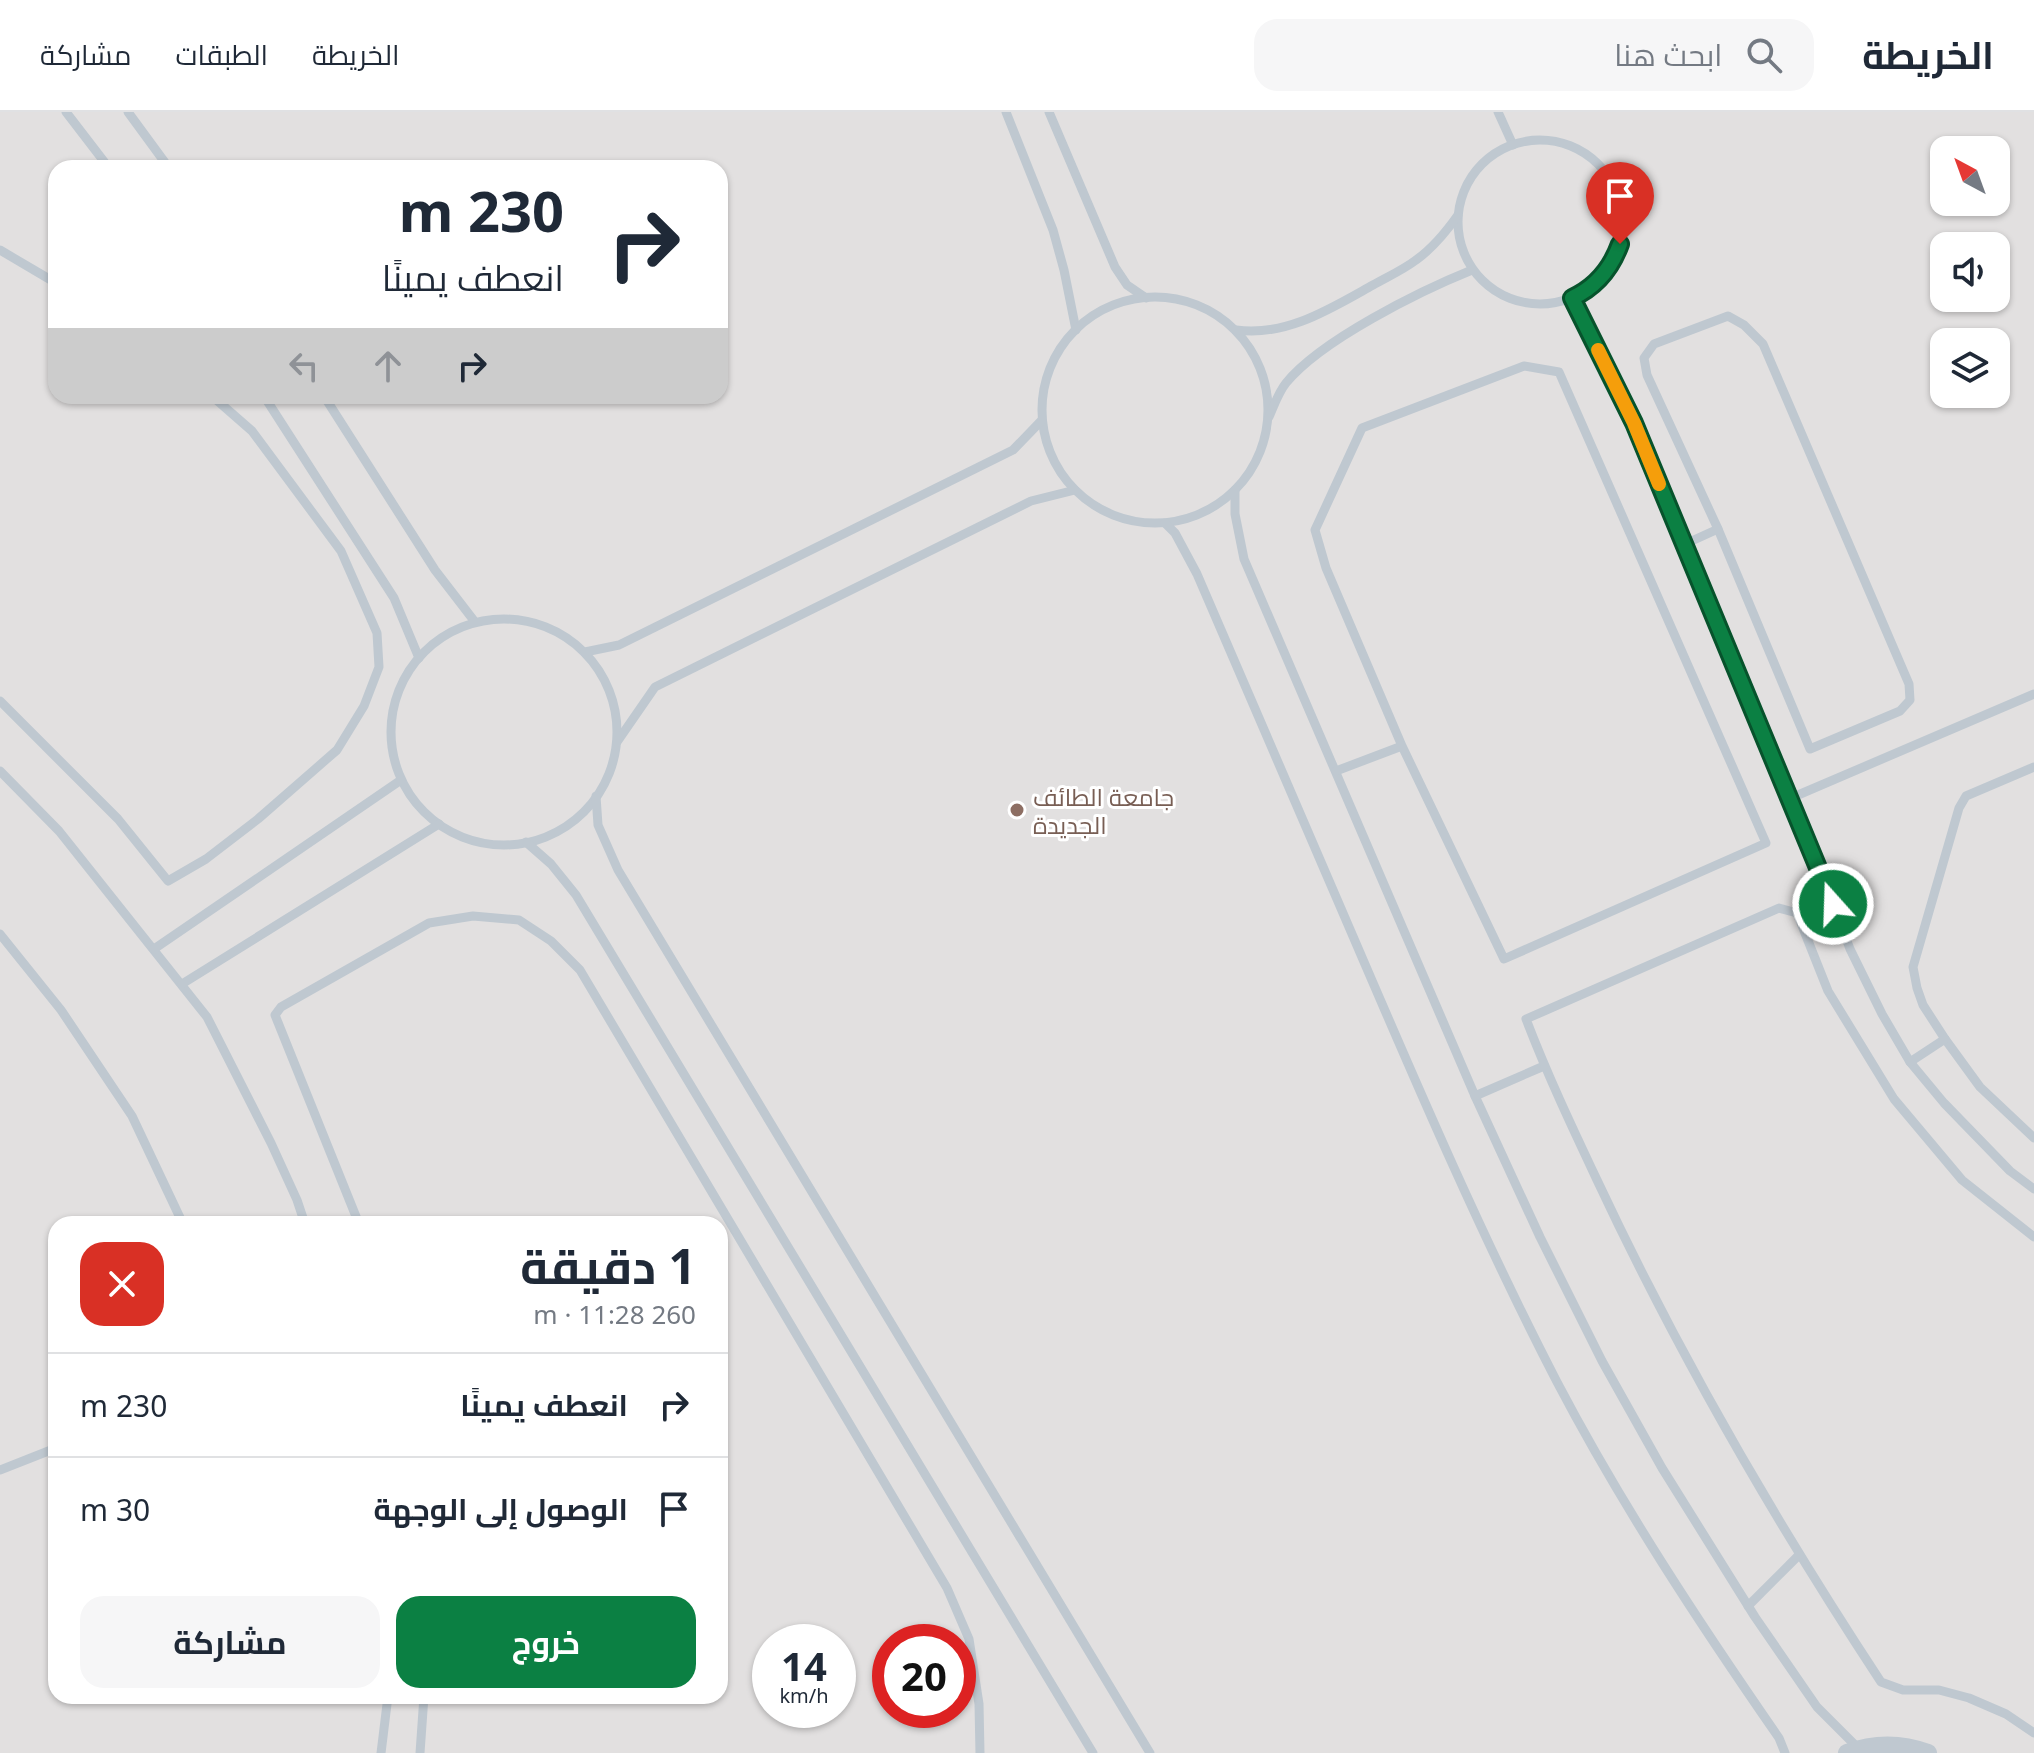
<!DOCTYPE html>
<html lang="ar">
<meta charset="utf-8">
<style>
body{margin:0;font-family:"Noto Sans",Cairo,sans-serif;background:#f6f6f7;color:#1f2937;direction:rtl;height:100vh;display:flex;flex-direction:column;font-size:30px;white-space:nowrap}
*{box-sizing:border-box;margin:0}
p{font-size:26px;color:#747a83}
.icon{flex:none;width:44px;height:44px;fill:none;stroke:currentColor;stroke-width:2;stroke-linecap:round;stroke-linejoin:round}
.map{position:relative;flex:1;overflow:hidden;direction:ltr}
.drawer{position:absolute;left:48px;top:1104px;width:680px;height:488px;display:flex;flex-direction:column;background:#fff;border-radius:24px;box-shadow:0 2px 6px #0004;direction:rtl}
.drawer>*{flex:none}
.top-card{position:absolute;left:48px;top:48px;width:680px;height:244px;border-radius:24px;box-shadow:0 2px 6px #0004;direction:rtl;background:#fff;color:#1f2937;overflow:hidden}
.needle{width:52px;rotate:319deg}
.fabs{position:absolute;left:1930px;top:24px;display:grid;gap:16px}
.fabs a{display:grid;place-items:center;width:80px;height:80px;border-radius:16px;background:#fff;box-shadow:0 2px 6px #0004;font-size:40px}
.speed{position:absolute;left:752px;top:1512px;display:flex;gap:16px;font-size:40px;font-weight:700;text-align:center}
.speed>*{display:grid;place-content:center;width:104px;height:104px;border-radius:50%;background:#fff;box-shadow:0 2px 6px #0004;line-height:1}
.speed small{font-size:20px;font-weight:400}
.speed .limit{border:12px solid #d22;background:#fff;color:#111}
.pin{position:absolute;display:grid;place-items:center;width:68px;height:68px;color:#fff;margin:-82px -34px;border-radius:50% 50% 50% 0;rotate:-45deg;box-shadow:0 0 8px #0007}
.pin .icon{rotate:45deg}
.me{position:absolute;width:88px;margin:-44px;rotate:340deg;stroke-linejoin:round;filter:drop-shadow(0 0 6px #0008)}
.turn{display:flex;align-items:center;gap:28px;height:168px;padding:0 32px;font-size:36px}
.turn .icon{width:104px;height:104px;stroke-width:2.5}
.turn b{display:block;font-size:56px;line-height:68px}
.lanes{display:flex;align-items:center;height:76px;padding:0 32px;background:#0003;justify-content:center;gap:40px;direction:ltr}
.lanes .off{opacity:.35}
.round{display:grid;place-items:center;flex:none;width:84px;height:84px;border-radius:24px;background:#f6f6f7}
.headline{display:flex;align-items:center;justify-content:space-between;height:136px;padding:0 32px}
h1{font-size:48px;font-weight:700;line-height:60px}
.primary-button{display:flex;gap:16px;margin-top:auto;padding:16px 32px}
.primary-button a{flex:1;height:92px;border-radius:24px;background:#0b8043;color:#fff;font-size:32px;font-weight:700;line-height:92px;text-align:center}
.primary-button a+a{background:#f6f6f7;color:#1f2937}
ul{padding:0;list-style:none}
li{display:flex;align-items:center;gap:24px;height:104px;padding:0 32px;border-top:2px solid #e0e1e3}
li div{flex:1}
li b{display:block;font-size:30px}
li em{font-style:normal}
header{display:flex;align-items:center;gap:48px;box-sizing:border-box;height:112px;padding:0 40px;background:#fff;border-bottom:2px solid #e0e1e3}
header strong{font-size:38px}
nav{display:flex;gap:44px;margin-inline-start:auto;font-size:28px}
.search{width:560px;height:72px;background:#f6f6f7;display:flex;align-items:center;gap:20px;box-sizing:border-box;padding:0 28px;border-radius:24px;color:#747a83;font-size:30px}
.map>svg:first-child{display:block}
.education{fill:#e2e0e0;fill-rule:evenodd}
.lines{fill:none;stroke-linecap:round;stroke-linejoin:round}
.service{stroke:#bfc8d0;stroke-width:9}
.minor{stroke:#bfc8d0;stroke-width:18}
.route-casing{stroke:#07532c;stroke-width:20}
.route{stroke:#0b8043;stroke-width:14}
.slow{stroke:#f59e0b;stroke-width:14}
.education-dot{fill:#8d6e63;stroke:#fff;stroke-width:3}
.labels{text-anchor:middle;dominant-baseline:central;stroke-width:6;stroke-linejoin:round;paint-order:stroke}
.education-label{font-size:24px;fill:#785e54;stroke:#fff;text-anchor:start}
</style>
<header>
<strong>الخريطة</strong>
<div class="search"><svg class="icon" aria-label="search" viewBox="0 0 24 24"><circle cx="10" cy="10" r="6"/><path d="M15 15l6 6"/></svg>ابحث هنا</div>
<nav><a>الخريطة</a><a>الطبقات</a><a>مشاركة</a></nav>
</header>
<div class="map">
<svg width="2034" height="1641" viewBox="0 0 2034 1641">
<rect width="100%" height="100%" fill="#f1eeee"/>
<!-- education -->
<path class="education" d="M0,0H2034V1641H0ZM1944,38H1996V90H1944ZM56,56H720V284H56ZM1944,134H1996V186H1944ZM1944,230H1996V282H1944ZM56,1112H720V1584H56ZM770,1530H838V1598H770ZM890,1530H958V1598H890Z"/>
<g class="lines">
<!-- service -->
<g class="service">
<polyline points="66,0 109,56"/>
<polyline points="128,0 169,56"/>
<polyline points="1006,0 1053,118 1064,158 1076,218"/>
<polyline points="1049,0 1115,155 1127,173 1146,186"/>
<polyline points="1498,0 1513,33"/>
<circle cx="1540" cy="110" r="82"/>
<polyline points="0,138 56,171"/>
<circle cx="1155" cy="298" r="113"/>
<polyline points="1572,186 1634,311 1816,747 1850,837 1882,902 1910,950 1944,991 2010,1059 2034,1077"/>
<polygon points="1728,204 1744,213 1763,232 1909,572 1910,588 1900,599 1810,637 1718,417 1647,263 1644,246 1654,232"/>
<path d="M1236,218C1286,225 1330,197 1373,173C1387,165 1403,158 1416,148C1433,136 1446,120 1458,103"/>
<polyline points="264,284 394,486 419,546"/>
<polyline points="324,284 435,458 475,510"/>
<path d="M1269,305C1274,294 1278,281 1286,271C1321,228 1420,179 1472,158"/>
<polyline points="1235,378 1235,402 1244,447 1475,984 1540,1125 1602,1249 1662,1356 1755,1505 1817,1595 1859,1637"/>
<path d="M1165,411L1175,421L1197,462C1249,585 1303,707 1355,829C1419,978 1483,1127 1557,1270C1622,1394 1700,1512 1779,1626L1785,1641"/>
<polyline points="1685,432 1718,417"/>
<circle cx="504" cy="620" r="113"/>
<polyline points="585,540 619,533 1013,338 1042,308"/>
<polyline points="0,589 118,707 168,769 206,747 258,707 337,638 364,594 379,555 377,521 341,439 252,319 212,284"/>
<polyline points="617,630 655,575 1031,389 1075,378"/>
<polyline points="2034,655 1966,684 1959,696 1913,855 1917,876 1923,893 1945,927 1980,975 2034,1026"/>
<polyline points="0,659 59,719 207,905 271,1031 297,1088 305,1112"/>
<polyline points="1336,659 1402,634 1326,456 1315,418 1362,316 1524,254 1559,260 1766,731 1504,847 1402,634"/>
<polyline points="596,684 598,713 618,758 1150,1641"/>
<polyline points="1791,686 2034,582"/>
<polyline points="526,730 551,752 576,783 1093,1641"/>
<polyline points="0,822 61,898 132,1004 183,1112"/>
<polyline points="154,837 401,668"/>
<polyline points="182,872 439,712"/>
<polyline points="1910,950 1945,927"/>
<polyline points="1475,984 1544,954"/>
<polyline points="359,1112 275,903 281,895 429,811 473,804 519,808 551,829 580,858 947,1476 969,1527 979,1592 980,1641"/>
<path d="M2034,1125L1962,1068L1894,987L1828,879L1797,801L1779,796L1526,907C1547,962 1572,1015 1597,1068C1679,1243 1775,1409 1881,1570L1903,1578H1939L1969,1586L2006,1602L2034,1621"/>
<polyline points="0,1358 56,1336"/>
<polyline points="1748,1494 1799,1443"/>
<polyline points="381,1641 388,1584"/>
<polyline points="420,1641 424,1584"/>
</g>
<!-- minor -->
<path class="minor" d="M1847,1641C1874,1631 1901,1631 1928,1641"/>
</g>
<g class="lines">
<defs>
<path id="route" d="M1620,132C1611,157 1596,175 1572,186L1634,311L1833,792"/>
</defs>
<!-- route casing -->
<use href="#route" class="route-casing"/>
<!-- route -->
<use href="#route" class="route"/>
<!-- slow -->
<polyline class="slow" points="1598,238 1634,311 1659,372"/>
</g>
<!-- markers -->
<circle class="education-dot" cx="1017" cy="698" r="8"/>
<g class="labels">
<!-- education labels -->
<g class="education-label">
<text x="1033" y="684">جامعة الطائف<tspan x="1033" dy="28">الجديدة</tspan></text>
</g>
</g>
</svg>
<div class="fabs">
<a><svg class="needle" viewBox="-14 -14 28 28"><path d="M0-13l5 13h-10z" fill="#e53935"/><path d="M0 13l5-13h-10z" fill="#747a83"/></svg></a>
<a><svg class="icon" aria-label="sound" viewBox="0 0 24 24"><path d="M4 9h4l5-4v14l-5-4H4zM17 9q2 3 0 6"/></svg></a>
<a><svg class="icon" aria-label="layers" viewBox="0 0 24 24"><path d="M12 4l9 5-9 5-9-5zM3 14l9 5 9-5"/></svg></a>
</div>
<div class="speed"><div>14<small>km/h</small></div><div class="limit">20</div></div>
<div class="pin" style="left:1620px;top:132px;background:#d93025"><svg class="icon" aria-label="arrive" viewBox="0 0 24 24"><path d="M6 21V4h12l-3 4 3 4H6"/></svg></div>
<svg class="me" style="left:1833px;top:792px" viewBox="-20 -20 40 40"><circle r="17" fill="#0b8043" stroke="#fff" stroke-width="3"/><path d="M0-11L8 9 0 5-8 9z" fill="#fff"/></svg>
<div class="top-card">
<div class="turn"><svg class="icon" aria-label="right" viewBox="0 0 24 24"><path d="M7 20v-9h11M14 6l5 5-5 5"/></svg><div><b>230 m</b>انعطف يمينًا</div></div>
<div class="lanes"><svg class="icon off" aria-label="left" viewBox="0 0 24 24"><path d="M17 20v-9H6M10 6l-5 5 5 5"/></svg><svg class="icon off" aria-label="ahead" viewBox="0 0 24 24"><path d="M12 20V5M6 11l6-6 6 6"/></svg><svg class="icon" aria-label="right" viewBox="0 0 24 24"><path d="M7 20v-9h11M14 6l5 5-5 5"/></svg></div>
</div>
<section class="drawer">
<div class="headline"><div><h1>1 دقيقة</h1><p>260 m · 11:28</p></div><a class="round" style="background:#d93025;color:#fff"><svg class="icon" aria-label="close" viewBox="0 0 24 24"><path d="M6 6l12 12M18 6L6 18"/></svg></a></div>
<ul>
<li><svg class="icon" aria-label="right" viewBox="0 0 24 24"><path d="M7 20v-9h11M14 6l5 5-5 5"/></svg><div><b>انعطف يمينًا</b></div><em>230 m</em></li>
<li><svg class="icon" aria-label="arrive" viewBox="0 0 24 24"><path d="M6 21V4h12l-3 4 3 4H6"/></svg><div><b>الوصول إلى الوجهة</b></div><em>30 m</em></li>
</ul>
<div class="primary-button"><a>خروج</a><a>مشاركة</a></div>
</section>
</div>
